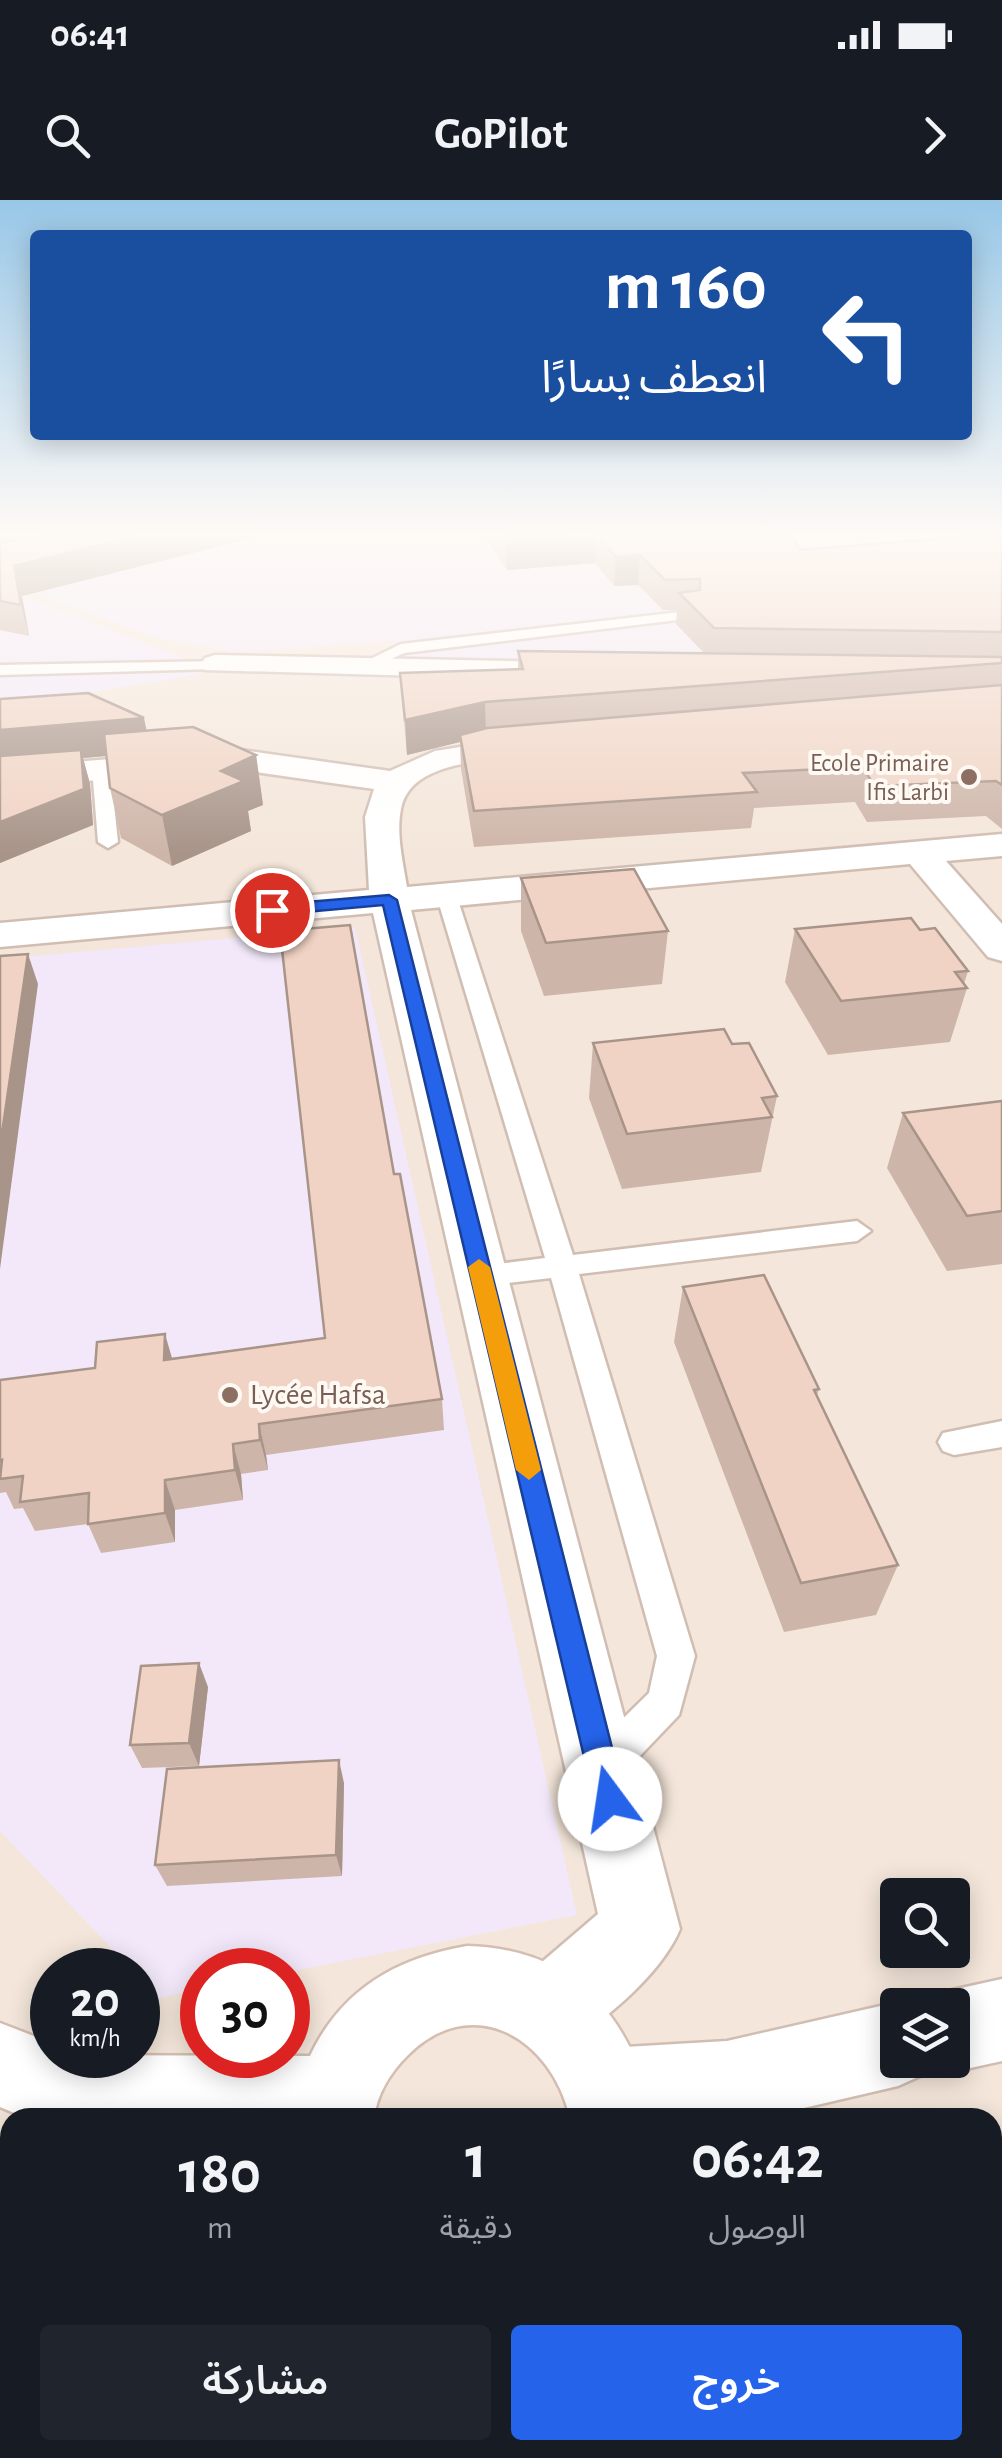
<!DOCTYPE html>
<html lang="ar">
<meta charset="utf-8">
<style>
body{margin:0;font-family:"Alegreya Sans","Noto Sans Arabic",sans-serif;background:#20242c;color:#f1f3f6;direction:rtl;height:100vh;display:flex;flex-direction:column;font-size:38px;white-space:nowrap}
*{box-sizing:border-box;margin:0}
p{font-size:32px;color:#9ea1a6}
.icon{flex:none;width:55px;height:55px;fill:none;stroke:currentColor;stroke-width:2;stroke-linecap:round;stroke-linejoin:round}
.map{position:relative;flex:1;overflow:hidden;direction:ltr}
.sheet{position:absolute;left:0px;top:1908px;width:1002px;height:352px;display:flex;flex-direction:column;background:#171b24;border-radius:30px 30px 0 0;box-shadow:0 5px 25px #0003;direction:rtl}
.sheet>*{flex:none}
.banner{position:absolute;left:30px;top:30px;width:942px;height:210px;border-radius:10px;box-shadow:0 5px 25px #0003;direction:rtl;background:#1a4fa0;color:#fff;overflow:hidden}
.buttons{position:absolute;left:880px;top:1678px;display:grid;gap:20px}
.buttons a{display:grid;place-items:center;width:90px;height:90px;border-radius:10px;background:#171b24;box-shadow:0 5px 25px #0003;font-size:50px}
.speed{position:absolute;left:30px;top:1748px;display:flex;gap:20px;font-size:50px;font-weight:700;text-align:center}
.speed>*{display:grid;place-content:center;width:130px;height:130px;border-radius:50%;background:#171b24;box-shadow:0 5px 25px #0003;line-height:1}
.speed small{font-size:25px;font-weight:400}
.speed .limit{border:15px solid #d22;background:#fff;color:#111}
.pin{position:absolute;display:grid;place-items:center;width:85px;height:85px;color:#fff;margin:-42px;border:5px solid #fff;border-radius:50%;box-shadow:0 2px 10px #0007}
.me{position:absolute;width:110px;margin:-55px;rotate:346deg;stroke-linejoin:round;filter:drop-shadow(0 0 8px #0008)}
.turn{display:flex;align-items:center;gap:35px;height:210px;padding:0 40px;font-size:45px}
.turn .icon{width:130px;height:130px;stroke-width:2.5}
.turn b{display:block;font-size:70px;line-height:85px}
.eta{display:flex;justify-content:space-evenly;align-items:center;height:170px;text-align:center}
.eta b{font-size:60px;font-weight:600;line-height:70px}
.primary-button{display:flex;gap:20px;margin-top:auto;padding:20px 40px}
.primary-button a{flex:1;height:115px;border-radius:10px;background:#2563eb;color:#fff;font-size:40px;font-weight:600;line-height:115px;text-align:center}
.primary-button a+a{background:#20242c;color:#f1f3f6}
.status{display:flex;justify-content:space-between;align-items:center;height:70px;padding:0 50px;background:#171b24;direction:ltr}
.status svg{height:28px;fill:currentColor}
header{display:flex;justify-content:space-between;align-items:center;height:130px;padding:0 40px;background:#171b24;font-size:45px;font-weight:600}
.map>svg:first-child{display:block}
.residential{fill:#f4e6da;fill-rule:evenodd}
.education{fill:#f2e8f9}
.lines{fill:none;stroke-linecap:round;stroke-linejoin:round}
.lane-casing{stroke:#d1beb3;stroke-width:5}
.street-casing{stroke:#d1beb3;stroke-width:5}
.secondary-casing{stroke:#d4beb1;stroke-width:5}
.lane{fill:#fff;fill-rule:evenodd}
.street{fill:#fff;fill-rule:evenodd}
.secondary{fill:#fff;fill-rule:evenodd}
.wall{fill:#ceb5a9}
.shaded-wall{fill:#a89489}
.building{fill:#f0d3c4;stroke:#a89489;stroke-width:2.5}
.route{fill:#2563eb;stroke:#184099;stroke-width:2.5}
.slow{fill:#f59e0b}
.education-dot{fill:#8d6e63;stroke:#fef9f2;stroke-width:4}
.labels{text-anchor:middle;dominant-baseline:central;stroke-width:8;stroke-linejoin:round;paint-order:stroke}
.far-education-label{font-size:25px;fill:#785e54;stroke:#fef9f2;text-anchor:end}
.education-label{font-size:30px;fill:#785e54;stroke:#fef9f2;text-anchor:start}
</style>
<div class="status"><b>06:41</b><svg viewBox="0 0 49 12"><path d="M0 12V9h3v3zM5 12V6h3v6zM10 12V3h3v9zM15 12V0h3v12zM26 1h20v11H26zM47 4h2v5h-2z"/></svg></div>
<header><svg class="icon" aria-label="forward" viewBox="0 0 24 24"><path d="M9 5l7 7-7 7"/></svg>GoPilot<svg class="icon" aria-label="search" viewBox="0 0 24 24"><circle cx="10" cy="10" r="6"/><path d="M15 15l6 6"/></svg></header>
<div class="map">
<svg width="1002" height="2258" viewBox="0 0 1002 2258">
<rect width="100%" height="100%" fill="#fcf5ec"/>
<!-- residential -->
<path class="residential" d="M0,336H1002V2258H0ZM898,1695H952V1750H898ZM52,1770H138V1855H52ZM202,1770H288V1855H202ZM898,1805H952V1860H898ZM10,1918H992V2250H10Z"/>
<!-- education -->
<g class="education">
<polygon points="242,336 1002,336 847,467 399,463 396,441 234,452 157,438 30,391"/>
<polygon points="26,398 179,456 202,474 0,508 0,399"/>
<polygon points="355,727 577,1715 288,1772 202,1770 202,1789 158,1798 138,1776 138,1770 132,1770 0,1631 0,759"/>
<polygon points="1002,1943 1002,2258 665,2258 664,2250 992,2250 992,1945"/>
</g>
<g class="lines">
<defs>
<g id="lane">
<polygon points="689,411 694,412 694,418 404,453 366,471 352,468 401,444"/>
<polygon points="221,461 221,467 215,469 0,475 0,465"/>
<polygon points="101,562 110,567 118,642 108,648 98,642 92,567"/>
<polygon points="446,688 456,694 573,1055 857,1021 871,1031 857,1041 579,1074 695,1456 679,1515 617,1580 603,1585 589,1580 583,1566 589,1552 649,1493 657,1456 551,1078 481,1086 467,1076 481,1066 545,1058 436,694"/>
<polygon points="1002,1221 1002,1247 954,1255 943,1251 938,1242 943,1233"/>
</g>
<g id="street">
<polygon points="215,455 562,462 576,471 562,480 205,470 201,464 205,458"/>
<path d="M534,535L550,545L545,552C505,562 411,555 401,609C396,634 403,662 407,687L1002,634V656L946,661L1002,724V761L988,757L910,664L411,710L680,1729C661,1775 596,1831 550,1850L521,1838L509,1809L521,1780L598,1714L373,713L0,747V723L369,690L365,617L374,589L234,569L0,588V568L234,549L390,571L435,551Z"/>
<polygon points="1002,1779 1002,1861 952,1872 931,1864 927,1873 898,1886 761,1918 576,1918 565,1891 578,1861 608,1848 727,1841 898,1802 904,1805 898,1805 898,1860 952,1860 952,1805 921,1805 923,1802 952,1790"/>
</g>
<g id="secondary">
<path d="M467,1746C578,1749 629,1817 656,1918H570C552,1838 472,1790 407,1856C390,1873 377,1894 374,1918H26L0,1907V1823L52,1843V1855L310,1856C341,1790 396,1758 467,1746Z"/>
<polygon points="429,2250 529,2250 532,2258 432,2258"/>
</g>
</defs>
<!-- lane casing -->
<use href="#lane" class="lane-casing"/>
<!-- street casing -->
<use href="#street" class="street-casing"/>
<!-- secondary casing -->
<use href="#secondary" class="secondary-casing"/>
<!-- lane -->
<use href="#lane" class="lane"/>
<!-- street -->
<use href="#street" class="street"/>
<!-- secondary -->
<use href="#secondary" class="secondary"/>
</g>
<!-- wall -->
<g class="wall">
<polygon points="0,336 260,336 22,396 29,436 0,430"/>
<polygon points="484,336 794,336 799,350 1002,336 1002,629 986,616 867,622 855,602 754,608 751,628 474,647 461,569 460,542 407,555 400,473 518,469 518,451 704,453 676,424 677,410 663,410 638,385 614,386 595,363 507,370"/>
<polygon points="0,499 256,555 263,605 248,611 251,631 172,666 121,638 110,588 106,556 83,558 90,584 93,625 0,663"/>
<polygon points="521,678 668,731 662,784 544,796 521,731"/>
<polygon points="795,729 920,730 968,771 964,784 967,788 950,842 828,855 785,782"/>
<polygon points="593,843 732,844 777,896 761,972 622,989 589,898"/>
<polygon points="1002,901 1002,1064 947,1071 887,968 903,913"/>
<polygon points="394,974 442,1199 444,1230 266,1255 268,1270 241,1274 243,1300 175,1310 175,1342 101,1353 88,1324 35,1331 23,1308 14,1309 6,1292 0,1293 0,1180 325,1138"/>
<polygon points="683,1087 819,1189 817,1195 898,1365 876,1415 784,1432 674,1142"/>
<polygon points="208,1487 199,1566 142,1568 130,1545"/>
<polygon points="344,1583 342,1676 167,1686 155,1665"/>
<polygon points="700,2250 740,2250 714,2255 701,2255"/>
<polygon points="808,2250 992,2250 1002,2258 810,2258"/>
</g>
<!-- shaded-wall -->
<g class="shaded-wall">
<polygon points="0,336 92,336 0,353"/>
<polygon points="137,336 260,336 22,396 29,436 21,405 14,366"/>
<polygon points="567,336 596,336 595,363 507,370 507,341"/>
<polygon points="640,355 638,385 614,386 616,357"/>
<polygon points="485,502 486,535 460,535 460,542 407,555 405,520"/>
<polygon points="144,518 151,552 83,558 90,584 93,625 0,663 0,530"/>
<polygon points="256,555 263,605 248,611 251,631 172,666 162,615 221,571"/>
<polygon points="28,754 38,784 0,1069 0,947"/>
<polygon points="165,1134 174,1165 164,1160"/>
<polygon points="259,1224 266,1255 268,1270 260,1240"/>
<polygon points="233,1244 241,1274 243,1300 235,1270"/>
<polygon points="165,1280 175,1310 175,1342 165,1313"/>
<polygon points="199,1463 208,1487 199,1566 189,1543"/>
<polygon points="339,1560 344,1583 342,1676 336,1655"/>
</g>
<!-- building -->
<g class="building">
<polygon points="40,336 137,336 14,366 21,405 0,401 0,343"/>
<polygon points="504,336 567,336 507,341"/>
<polygon points="598,336 794,336 799,350 971,336 1002,336 1002,432 714,428 679,393 700,390 700,379 665,380 640,355 616,357"/>
<polygon points="518,451 1002,457 1002,463 485,502 405,520 400,473 523,469"/>
<polygon points="1002,485 1002,585 996,581 875,586 862,567 743,573 757,592 474,611 460,535 487,528"/>
<polygon points="88,493 144,518 0,530 0,499"/>
<polygon points="193,527 256,555 221,571 244,581 162,615 110,588 104,534"/>
<polygon points="81,550 84,589 0,622 0,556"/>
<polygon points="634,669 668,731 546,743 521,678"/>
<polygon points="911,718 920,730 935,728 968,771 955,772 967,788 841,801 795,729"/>
<polygon points="350,725 394,974 400,974 442,1199 259,1224 260,1240 233,1244 235,1270 165,1280 165,1313 88,1324 89,1293 20,1302 23,1276 0,1279 2,1260 0,1261 0,1180 95,1168 97,1142 165,1134 164,1160 325,1138 280,731"/>
<polygon points="28,754 0,947 0,756"/>
<polygon points="724,829 732,844 749,843 777,896 762,898 772,917 627,934 593,843"/>
<polygon points="1002,901 1002,1011 967,1016 903,913"/>
<polygon points="764,1075 819,1189 814,1190 898,1365 801,1383 683,1087"/>
<polygon points="199,1463 189,1543 130,1545 141,1466"/>
<polygon points="339,1560 336,1655 155,1665 167,1569"/>
<polygon points="1002,2041 1002,2258 830,2258 828,2250 992,2250 992,2042"/>
<polygon points="713,2250 740,2250 714,2255"/>
</g>
<!-- sky -->
<linearGradient id="sky" x2="0" y2="1"><stop stop-color="#98c7e7"/><stop offset="0.51" stop-color="#fefaf6"/><stop offset="1" stop-color="#fefaf6" stop-opacity="0"/></linearGradient>
<rect width="1002" height="653" fill="url(#sky)"/>
<!-- route -->
<polygon class="route" points="389,695 397,700 625,1599 620,1610 610,1614 599,1610 594,1599 383,705 272,715 265,710 272,705"/>
<!-- slow -->
<polygon class="slow" points="479,1059 490,1067 541,1270 529,1280 516,1270 468,1067"/>
<!-- markers -->
<g class="education-dot">
<circle cx="969" cy="577" r="10"/>
<circle cx="230" cy="1195" r="10"/>
</g>
<g class="labels">
<!-- far-education labels -->
<g class="far-education-label">
<text x="949" y="563">Ecole Primaire<tspan x="949" dy="29">Ifis Larbi</tspan></text>
</g>
<!-- education labels -->
<g class="education-label">
<text x="250" y="1195">Lycée Hafsa</text>
</g>
</g>
</svg>
<div class="buttons">
<a><svg class="icon" aria-label="search" viewBox="0 0 24 24"><circle cx="10" cy="10" r="6"/><path d="M15 15l6 6"/></svg></a>
<a><svg class="icon" aria-label="layers" viewBox="0 0 24 24"><path d="M12 4l9 5-9 5-9-5zM3 14l9 5 9-5"/></svg></a>
</div>
<div class="speed"><div>20<small>km/h</small></div><div class="limit">30</div></div>
<div class="pin" style="left:272px;top:710px;background:#d93025"><svg class="icon" aria-label="arrive" viewBox="0 0 24 24"><path d="M6 21V4h12l-3 4 3 4H6"/></svg></div>
<svg class="me" style="left:610px;top:1599px" viewBox="-20 -20 40 40"><circle r="19" fill="#fff"/><path d="M0-13L10 11 0 6-10 11z" fill="#2563eb"/></svg>
<div class="banner">
<div class="turn"><svg class="icon" aria-label="left" viewBox="0 0 24 24"><path d="M17 20v-9H6M10 6l-5 5 5 5"/></svg><div><b>160 m</b>انعطف يسارًا</div></div>
</div>
<section class="sheet">
<div class="eta">
<div><b>06:42</b><p>الوصول</p></div>
<div><b>1</b><p>دقيقة</p></div>
<div><b>180</b><p>m</p></div>
</div>
<div class="primary-button"><a>خروج</a><a>مشاركة</a></div>
</section>
</div>
